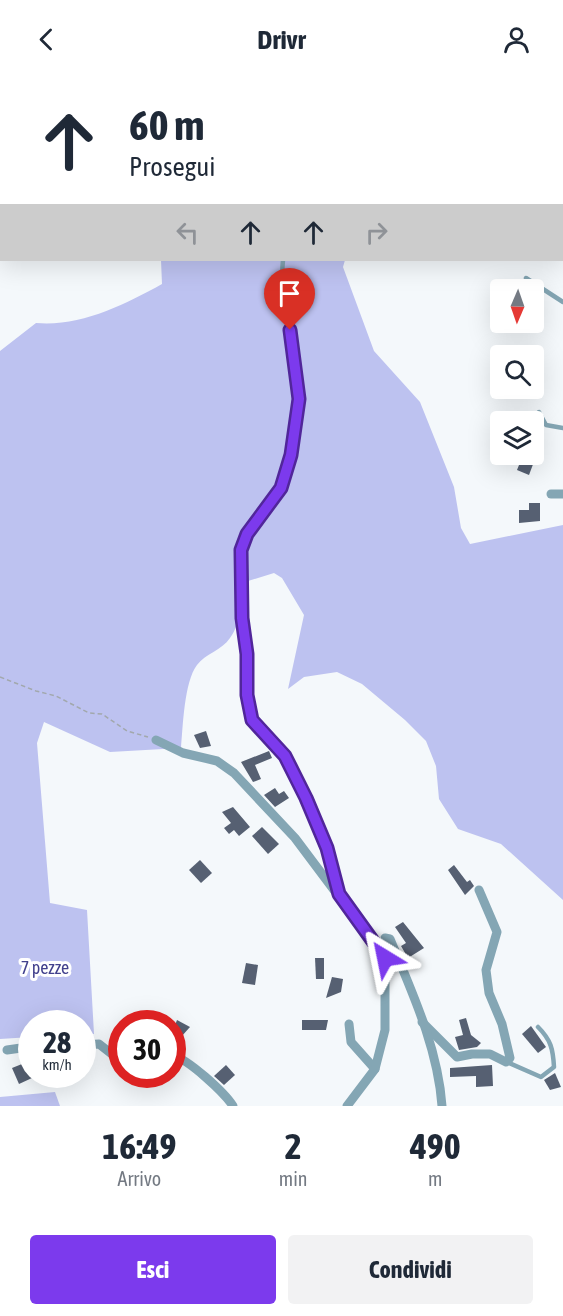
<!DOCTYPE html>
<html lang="it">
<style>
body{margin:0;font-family:"Asap Condensed",sans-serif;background:#f2f2f3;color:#1f2937;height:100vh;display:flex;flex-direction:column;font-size:22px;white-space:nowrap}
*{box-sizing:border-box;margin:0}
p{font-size:20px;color:#747a83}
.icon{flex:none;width:33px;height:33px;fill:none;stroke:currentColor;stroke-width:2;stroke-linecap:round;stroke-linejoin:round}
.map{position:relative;height:1028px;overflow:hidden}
.sheet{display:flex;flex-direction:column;background:#fff;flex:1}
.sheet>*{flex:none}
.top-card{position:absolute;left:0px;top:0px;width:564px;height:183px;box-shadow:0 6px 24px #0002;background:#fff;color:#1f2937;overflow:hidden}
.needle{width:39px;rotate:182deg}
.controls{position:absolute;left:490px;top:201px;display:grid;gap:12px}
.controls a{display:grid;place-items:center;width:54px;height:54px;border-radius:6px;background:#fff;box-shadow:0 6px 24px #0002;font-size:30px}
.speed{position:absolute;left:18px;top:932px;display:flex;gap:12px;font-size:30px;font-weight:700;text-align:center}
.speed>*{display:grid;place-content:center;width:78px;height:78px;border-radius:50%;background:#fff;box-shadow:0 6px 24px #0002;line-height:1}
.speed small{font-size:15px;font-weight:400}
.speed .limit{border:9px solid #d22;background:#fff;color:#111}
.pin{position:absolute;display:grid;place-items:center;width:51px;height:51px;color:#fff;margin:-62px -26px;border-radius:50% 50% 50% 0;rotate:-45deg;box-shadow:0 0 6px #0007}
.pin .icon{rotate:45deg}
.me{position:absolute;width:66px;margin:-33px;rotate:325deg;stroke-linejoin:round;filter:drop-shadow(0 0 4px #0008)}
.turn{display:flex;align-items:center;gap:21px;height:126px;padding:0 30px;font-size:27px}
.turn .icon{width:78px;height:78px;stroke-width:2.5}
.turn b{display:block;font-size:42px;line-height:51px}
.lanes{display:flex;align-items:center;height:57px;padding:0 30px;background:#0003;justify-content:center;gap:30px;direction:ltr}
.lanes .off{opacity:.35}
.eta{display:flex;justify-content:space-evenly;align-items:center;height:102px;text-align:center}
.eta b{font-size:36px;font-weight:700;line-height:42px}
.cta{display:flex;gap:12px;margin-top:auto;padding:12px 30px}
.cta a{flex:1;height:69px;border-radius:6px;background:#7c3aed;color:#fff;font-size:24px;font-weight:700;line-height:69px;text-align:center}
.cta a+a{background:#f2f2f3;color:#1f2937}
header{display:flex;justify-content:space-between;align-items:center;height:78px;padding:0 30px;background:#fff;font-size:27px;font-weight:700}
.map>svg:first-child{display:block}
.green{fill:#bdc2f0}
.building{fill:#566072}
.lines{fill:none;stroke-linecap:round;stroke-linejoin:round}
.path{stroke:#a2a8ac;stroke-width:1.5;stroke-dasharray:4.5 3;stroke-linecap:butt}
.lane{stroke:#84a6b4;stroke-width:4.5}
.street{stroke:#84a6b4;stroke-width:9}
.route-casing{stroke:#51269a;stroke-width:15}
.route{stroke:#7c3aed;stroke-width:10}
.labels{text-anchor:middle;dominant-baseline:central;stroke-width:6;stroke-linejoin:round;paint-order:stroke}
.park-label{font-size:18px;fill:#42418d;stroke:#fff}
</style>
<header><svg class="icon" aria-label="back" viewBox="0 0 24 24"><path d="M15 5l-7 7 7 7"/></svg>Drivr<svg class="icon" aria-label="person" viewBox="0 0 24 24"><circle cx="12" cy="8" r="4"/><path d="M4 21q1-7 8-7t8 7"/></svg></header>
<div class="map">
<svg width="563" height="1028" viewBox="0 0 563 1028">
<rect width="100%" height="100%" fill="#f4f8fb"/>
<!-- green -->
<g class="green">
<polygon points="206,0 450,0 207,2"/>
<path d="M161,182H345L343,189L374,273L420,324L454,409L461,450L470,466L563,447V822L501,766L458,751L439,721L436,688L426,663L405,642L362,606L337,594L304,599L288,611L304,537L282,500L274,495L248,503C241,521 242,544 230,560C222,572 205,576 197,587C184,604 183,649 181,670L110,674L44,644L37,665L50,825L87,832L94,956H83L82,945H32L31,959L0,961V273L36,245C80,249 124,227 162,206Z"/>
<polygon points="55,1014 60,1028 0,1028 0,1019"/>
</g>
<!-- building -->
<g class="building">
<polygon points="523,377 535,381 529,397 517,392"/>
<polygon points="529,425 540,425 540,443 519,445 519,432 529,432"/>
<polygon points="206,653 211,668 200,670 194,657"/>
<polygon points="269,673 272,680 255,687 261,701 253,704 241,684"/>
<polygon points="275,710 279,716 284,713 289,720 275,729 264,717"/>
<polygon points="233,729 250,749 239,758 234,752 229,756 224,750 231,745 222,734"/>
<polygon points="262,749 279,766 268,776 252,758"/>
<polygon points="200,782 212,795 201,805 189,792"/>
<polygon points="454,787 467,804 470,802 474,808 465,817 448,792"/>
<polygon points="403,844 424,870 408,880 401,868 406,865 395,849"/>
<polygon points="315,880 324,880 324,901 316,901"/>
<polygon points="246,885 258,887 255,907 242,905"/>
<polygon points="332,899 343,901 341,914 326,920"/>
<polygon points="466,940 471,957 481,965 477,969 459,972 455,959 463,957 459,942"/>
<polygon points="177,942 190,949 181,959 172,955"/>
<polygon points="302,942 328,942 326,952 302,952"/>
<polygon points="531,948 546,969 538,975 522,956"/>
<polygon points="32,982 32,1000 19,1006 12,990"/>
<polygon points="226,987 235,997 224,1007 214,998"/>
<polygon points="492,987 493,1008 476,1009 476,998 450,999 450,990"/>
<polygon points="555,995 561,1009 550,1012 544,1002"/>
</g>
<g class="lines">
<!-- path -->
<polyline class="path" points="0,599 36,613 56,618 89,635 102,636 127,653 148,659"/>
<!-- lane -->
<g class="lane">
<polyline points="198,0 199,2"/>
<path d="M283,182C278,228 299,275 299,322C299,344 291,392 280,411C267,433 250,449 241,472L242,540L247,577V617L252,642L285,678L306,720L326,770L338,813"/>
<polyline points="526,200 563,224"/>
<polyline points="539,334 546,347 563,350"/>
<path d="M507,984L541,999L554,989C553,971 551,962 538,949"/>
</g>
<!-- street -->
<g class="street">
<polyline points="551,416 563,416"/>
<polyline points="156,662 183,675 217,683 234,695 295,760 385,880"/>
<polyline points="422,944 457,979 472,976 490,976 506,984 510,980 502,946 489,915 486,892 497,854 479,812"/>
<polyline points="349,946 351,964 375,991"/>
<polyline points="82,967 99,966 122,984"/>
<polyline points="7,972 21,970 32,962"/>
<path d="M172,977C188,981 224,1014 233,1028"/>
<path d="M347,1028L375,991L385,952V860L390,861C412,914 438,970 442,1028"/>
</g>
</g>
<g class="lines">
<defs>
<polyline id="route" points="290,252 299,321 291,377 281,410 247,456 241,472 242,540 247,576 247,617 252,642 285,678 306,720 327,770 339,816 385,880"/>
</defs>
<!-- route casing -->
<use href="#route" class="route-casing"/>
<!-- route -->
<use href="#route" class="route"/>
</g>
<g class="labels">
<!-- park labels -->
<g class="park-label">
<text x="45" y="889">7 pezze</text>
</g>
</g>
</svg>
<div class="controls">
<a><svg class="needle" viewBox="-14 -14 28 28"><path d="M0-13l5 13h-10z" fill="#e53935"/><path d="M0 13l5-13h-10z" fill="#747a83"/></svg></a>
<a><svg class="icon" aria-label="search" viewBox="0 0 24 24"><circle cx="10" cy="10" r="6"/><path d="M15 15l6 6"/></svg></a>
<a><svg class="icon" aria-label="layers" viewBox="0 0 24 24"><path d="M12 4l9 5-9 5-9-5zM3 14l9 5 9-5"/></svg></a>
</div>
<div class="speed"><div>28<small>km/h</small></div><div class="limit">30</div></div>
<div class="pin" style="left:290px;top:252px;background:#d93025"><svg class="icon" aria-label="arrive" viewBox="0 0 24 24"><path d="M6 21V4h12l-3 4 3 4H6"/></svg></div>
<svg class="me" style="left:385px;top:880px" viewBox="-20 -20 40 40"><path d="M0-17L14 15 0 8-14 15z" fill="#7c3aed" stroke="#fff" stroke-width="4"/></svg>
<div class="top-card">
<div class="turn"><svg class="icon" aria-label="ahead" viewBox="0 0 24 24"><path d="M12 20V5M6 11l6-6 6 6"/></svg><div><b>60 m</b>Prosegui</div></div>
<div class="lanes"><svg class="icon off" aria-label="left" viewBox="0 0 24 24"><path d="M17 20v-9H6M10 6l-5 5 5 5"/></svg><svg class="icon" aria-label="ahead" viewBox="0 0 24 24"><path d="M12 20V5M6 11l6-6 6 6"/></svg><svg class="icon" aria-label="ahead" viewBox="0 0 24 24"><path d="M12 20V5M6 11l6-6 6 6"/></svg><svg class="icon off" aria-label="right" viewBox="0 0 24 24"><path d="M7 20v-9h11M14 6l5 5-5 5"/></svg></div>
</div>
</div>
<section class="sheet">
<div class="eta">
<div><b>16:49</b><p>Arrivo</p></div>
<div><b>2</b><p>min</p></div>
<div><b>490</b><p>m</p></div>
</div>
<div class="cta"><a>Esci</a><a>Condividi</a></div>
</section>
